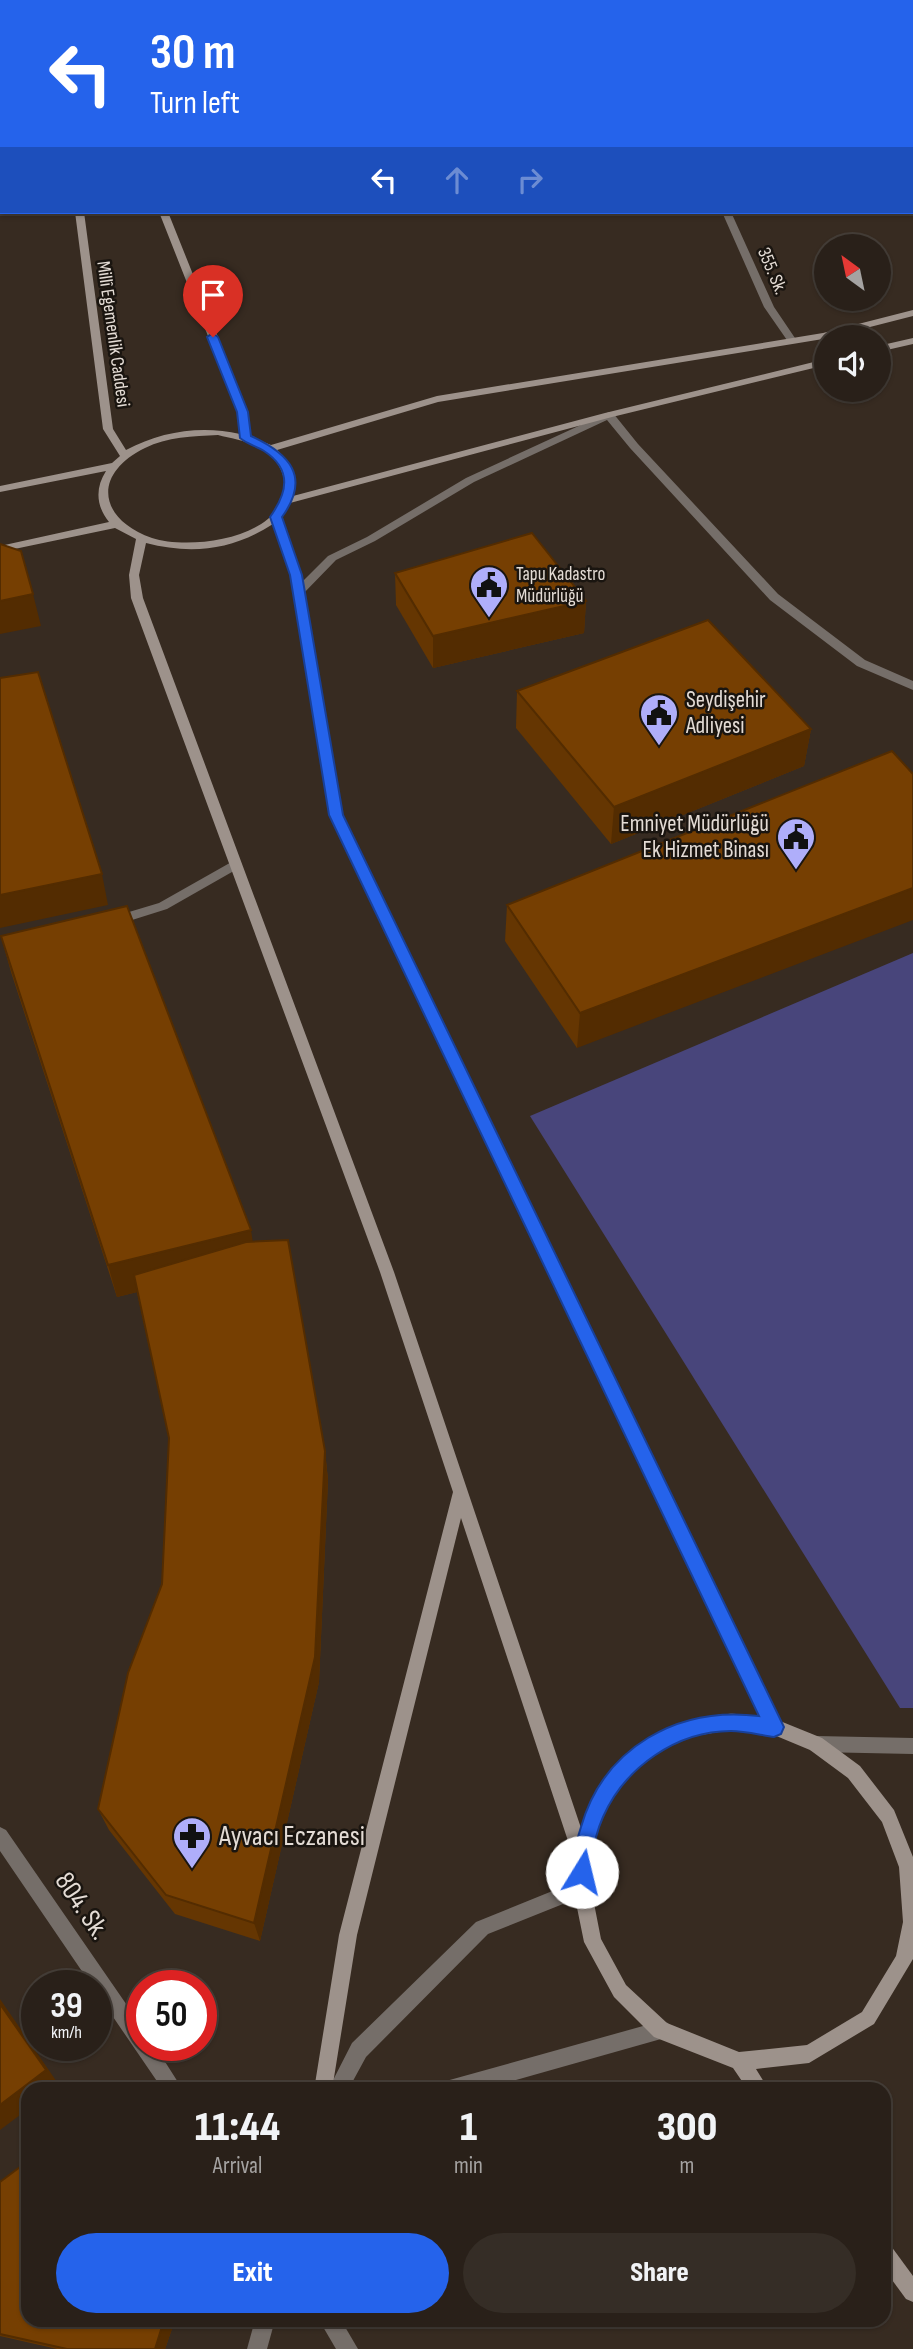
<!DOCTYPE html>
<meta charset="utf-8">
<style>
body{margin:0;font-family:"Sofia Sans Condensed",sans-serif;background:#352d26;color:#f1f3f6;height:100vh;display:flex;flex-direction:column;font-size:26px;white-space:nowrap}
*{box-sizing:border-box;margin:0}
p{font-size:23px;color:#a5a3a2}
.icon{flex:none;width:38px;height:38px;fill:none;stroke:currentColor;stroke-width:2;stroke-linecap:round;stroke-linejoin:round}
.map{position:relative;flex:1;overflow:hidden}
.side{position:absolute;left:21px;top:2082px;width:870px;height:245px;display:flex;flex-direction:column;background:#292019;border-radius:21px;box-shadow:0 2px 5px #0004,0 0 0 2px #453e38}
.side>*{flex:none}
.guide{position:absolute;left:0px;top:0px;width:914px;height:214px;box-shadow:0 2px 5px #0004,0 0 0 2px #453e38;background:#2563eb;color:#fff;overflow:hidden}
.needle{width:46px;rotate:327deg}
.tools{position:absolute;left:814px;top:234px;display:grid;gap:14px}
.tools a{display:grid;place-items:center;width:77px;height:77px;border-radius:50%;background:#292019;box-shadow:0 2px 5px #0004,0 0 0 2px #453e38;font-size:35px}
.speed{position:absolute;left:21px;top:1970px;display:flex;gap:14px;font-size:35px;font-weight:700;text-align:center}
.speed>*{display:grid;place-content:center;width:91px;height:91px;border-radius:50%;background:#292019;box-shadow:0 2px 5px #0004,0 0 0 2px #453e38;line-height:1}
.speed small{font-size:18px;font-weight:400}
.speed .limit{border:10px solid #d22;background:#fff;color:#111}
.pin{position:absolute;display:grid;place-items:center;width:60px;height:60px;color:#fff;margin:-72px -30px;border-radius:50% 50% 50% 0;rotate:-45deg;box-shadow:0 0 7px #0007}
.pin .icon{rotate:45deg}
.me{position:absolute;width:77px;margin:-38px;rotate:9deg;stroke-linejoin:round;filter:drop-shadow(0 0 5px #0008)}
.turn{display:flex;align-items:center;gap:24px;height:147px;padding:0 35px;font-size:32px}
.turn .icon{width:91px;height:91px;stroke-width:2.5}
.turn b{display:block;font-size:49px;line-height:60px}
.lanes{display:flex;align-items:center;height:66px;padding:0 35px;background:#0003;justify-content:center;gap:35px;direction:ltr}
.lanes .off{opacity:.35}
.eta{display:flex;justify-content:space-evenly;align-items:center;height:119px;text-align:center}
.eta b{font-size:42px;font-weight:800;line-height:49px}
.primary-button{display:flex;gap:14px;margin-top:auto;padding:14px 35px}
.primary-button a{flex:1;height:80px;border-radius:42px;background:#2563eb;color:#fff;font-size:28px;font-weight:800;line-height:80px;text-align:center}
.primary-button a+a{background:#352d26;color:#f1f3f6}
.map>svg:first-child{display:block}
.green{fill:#48457b}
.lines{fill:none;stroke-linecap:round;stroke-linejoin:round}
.street{fill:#756e69;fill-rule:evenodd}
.secondary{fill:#9d928b;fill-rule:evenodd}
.wall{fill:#653602}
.shaded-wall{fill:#532c01}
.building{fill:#763f02;stroke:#532c01;stroke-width:2}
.route{fill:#2563eb;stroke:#184099;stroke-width:2}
.labels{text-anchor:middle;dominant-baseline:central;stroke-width:5;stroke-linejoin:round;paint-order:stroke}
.far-street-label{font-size:19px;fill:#e4dcd5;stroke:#1a1510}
.far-poi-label{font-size:19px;fill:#e4dcd5;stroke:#1a1510;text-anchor:start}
.poi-label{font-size:23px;fill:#e4dcd5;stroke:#1a1510;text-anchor:start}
.near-poi-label{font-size:28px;fill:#e4dcd5;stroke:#1a1510;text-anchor:start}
.near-street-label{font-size:28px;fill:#e4dcd5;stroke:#1a1510}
</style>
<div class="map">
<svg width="913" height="2349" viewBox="0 0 913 2349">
<rect width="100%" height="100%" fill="#372b21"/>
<!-- green -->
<polygon class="green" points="913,953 913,1708 900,1708 530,1116"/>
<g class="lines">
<!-- street -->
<g class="street">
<polygon points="547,0 555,0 556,2 548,2"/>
<rect x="0" y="19" width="2" height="4"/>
<polygon points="913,74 913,80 912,81 912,75"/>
<rect x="0" y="84" width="2" height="6"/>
<polygon points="722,212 731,212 774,307 797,341 795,343 789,343 764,307"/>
<polygon points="609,412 613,413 638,444 778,594 865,660 913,681 913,690 857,666 770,600 630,448 607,420 474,482 375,541 336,560 302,595 294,595 292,592 328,556 367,537 466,478"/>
<polygon points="235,860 241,865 239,868 167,909 113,926 107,921 109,918 159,903"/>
<polygon points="816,1736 913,1738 913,1754 816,1752 810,1750 808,1744 810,1738"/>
<polygon points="0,1827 6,1830 142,2027 142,2046 155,2046 183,2090 163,2090 96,1992 96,1986 92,1986 0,1851"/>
<polygon points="582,1879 588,1882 591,1888 588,1894 488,1934 366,2057 348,2090 328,2090 352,2043 476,1922"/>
<polygon points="661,2021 668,2023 670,2030 668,2037 661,2039 481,2090 437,2090 439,2083 446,2081"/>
<polygon points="255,2320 275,2320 267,2349 247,2349"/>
<polygon points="319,2320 341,2320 358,2349 336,2349"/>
</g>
<!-- secondary -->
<g class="secondary">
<rect x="53" y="0" width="8" height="2"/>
<rect x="122" y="0" width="8" height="2"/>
<path d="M75,212H84L113,429L126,450C161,431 202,425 240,434L238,412L159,212H168L248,412L251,437L271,445L437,396L823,333L913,310V316L823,339L438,402L277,450C291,462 296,478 293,496L605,413L826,359V365L612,417L290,503L281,517L301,575L342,815L780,1721L822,1738L860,1766L894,1810L913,1857V1959L874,2024L809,2063L756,2069L769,2090H748L733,2068L654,2037L614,1997L584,1942L573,1888V1856L461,1518L357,1935L332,2090H314L339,1935L453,1492L380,1272L131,598L129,575L136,539L115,528L0,552V546L109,522C96,506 95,488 106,471L0,492V486L112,463L120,456L103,429ZM218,435C233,439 250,441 264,450C274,457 282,467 284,480C291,538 191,551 152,538C98,519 92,474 145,448C167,437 193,436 218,435ZM273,524L291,575L330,815L761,1717C750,1716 739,1713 728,1714C661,1718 600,1761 581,1828L394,1272L143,598L139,575L146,543C192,555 233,550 273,524ZM730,1730L774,1735L810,1750L848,1778L882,1822L899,1867L903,1922L896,1956L862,2012L807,2045L739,2052L667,2023L626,1985L601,1939L591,1888V1856L602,1817L623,1781L655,1753L689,1737Z"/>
<polygon points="913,338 913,344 878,352 878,346"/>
<polygon points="884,2243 891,2246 913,2276 913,2302 906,2299 884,2269"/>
</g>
</g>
<!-- wall -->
<g class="wall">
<polygon points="395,573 586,601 584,633 433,668 396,605"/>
<polygon points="517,691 811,729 804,766 611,844 516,728"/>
<polygon points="892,751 577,1048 505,941 507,905"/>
<polygon points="1,936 253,1242 325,1451 328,1480 319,1682 260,1941 175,1914 109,1830 98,1809 162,1584 169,1438 137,1292 117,1297 11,972"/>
<polygon points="0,2182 175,2320 165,2349 57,2349 0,2336"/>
</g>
<!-- shaded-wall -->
<g class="shaded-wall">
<polygon points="33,594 41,626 0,634 0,601"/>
<polygon points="586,601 584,633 433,668 433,636"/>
<polygon points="811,729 804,766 611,844 614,807"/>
<polygon points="102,874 108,905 0,928 0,895"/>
<polygon points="913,888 913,920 577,1048 580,1013"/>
<polygon points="251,1230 256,1263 117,1297 108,1265"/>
<polygon points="325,1451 328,1480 319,1682 260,1941 254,1923"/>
<polygon points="0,1999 59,2085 53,2090 28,2090 28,2109 0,2130"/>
<polygon points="164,2320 175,2320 165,2349 155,2349"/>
</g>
<!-- building -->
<g class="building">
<polygon points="532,533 586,601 433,636 395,573"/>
<polygon points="0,544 21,551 33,594 0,601"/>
<polygon points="708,620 811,729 614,807 517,691"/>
<polygon points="38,672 102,874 0,895 0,678"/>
<polygon points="892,751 913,774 913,888 580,1013 507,905"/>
<polygon points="127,906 251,1230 108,1265 1,936"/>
<polygon points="288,1240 325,1451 315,1657 254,1923 166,1895 98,1809 128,1673 162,1584 169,1438 134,1275 246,1242"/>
<polygon points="0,2004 46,2070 0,2105"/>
<polygon points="28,2161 28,2320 164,2320 155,2349 67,2349 0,2334 0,2182"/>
</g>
<!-- route -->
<path class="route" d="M213,333L218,337L248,412L251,436C290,454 311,477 282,517L302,575L343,815L784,1727L781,1734L774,1737C760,1735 745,1731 731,1731C677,1731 625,1767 603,1817C598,1828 593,1846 592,1858C591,1866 592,1872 589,1879L582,1882L575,1879C568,1862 576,1844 581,1827C604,1747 678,1706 759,1716L329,815L290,575L270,517C287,493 293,470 264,451C256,446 247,444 240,438L237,412L207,337Z"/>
<!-- icons -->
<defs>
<symbol id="civic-pin" viewBox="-11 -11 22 30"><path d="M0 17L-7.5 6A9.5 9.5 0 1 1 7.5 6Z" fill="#afaefa" stroke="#1a1510"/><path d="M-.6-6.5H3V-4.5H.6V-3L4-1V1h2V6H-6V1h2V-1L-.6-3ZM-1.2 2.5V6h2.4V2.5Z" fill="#111"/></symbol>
<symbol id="pharmacy-pin" viewBox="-11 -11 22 30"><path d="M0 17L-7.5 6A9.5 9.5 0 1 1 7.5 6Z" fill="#afaefa" stroke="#1a1510"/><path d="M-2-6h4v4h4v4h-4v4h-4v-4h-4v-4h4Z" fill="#111"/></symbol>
</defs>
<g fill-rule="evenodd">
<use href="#civic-pin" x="467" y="563" width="44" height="60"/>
<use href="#civic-pin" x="637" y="691" width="44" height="60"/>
<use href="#civic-pin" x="774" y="815" width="44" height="60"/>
<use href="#pharmacy-pin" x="170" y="1814" width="44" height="60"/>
</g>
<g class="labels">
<!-- far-street labels -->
<g class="far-street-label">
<text transform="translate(772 271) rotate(67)">355. Sk.</text>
<text transform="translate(113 334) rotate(82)">Millî Egemenlik Caddesi</text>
</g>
<!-- far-poi labels -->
<g class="far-poi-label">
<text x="516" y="574">Tapu Kadastro<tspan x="516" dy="22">Müdürlüğü</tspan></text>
</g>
<!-- poi labels -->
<g class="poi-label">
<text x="686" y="700">Seydişehir<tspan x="686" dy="26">Adliyesi</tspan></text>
<text x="769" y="824" text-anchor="end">Emniyet Müdürlüğü<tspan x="769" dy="26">Ek Hizmet Binası</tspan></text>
</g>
<!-- near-poi labels -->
<g class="near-poi-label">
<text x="219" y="1836">Ayvacı Eczanesi</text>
</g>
<!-- near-street labels -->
<g class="near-street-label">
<text transform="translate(82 1906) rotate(56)">804. Sk.</text>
</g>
</g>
</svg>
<div class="tools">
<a><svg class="needle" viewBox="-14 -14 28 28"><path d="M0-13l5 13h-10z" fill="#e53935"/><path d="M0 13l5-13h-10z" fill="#a5a3a2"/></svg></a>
<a><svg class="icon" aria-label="sound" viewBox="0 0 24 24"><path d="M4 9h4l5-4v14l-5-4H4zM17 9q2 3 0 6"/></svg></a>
</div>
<div class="speed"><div>39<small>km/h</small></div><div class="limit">50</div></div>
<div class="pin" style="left:213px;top:337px;background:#d93025"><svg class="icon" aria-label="arrive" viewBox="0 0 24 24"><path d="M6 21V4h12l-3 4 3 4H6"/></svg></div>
<svg class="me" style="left:582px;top:1872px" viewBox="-20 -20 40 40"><circle r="19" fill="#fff"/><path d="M0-13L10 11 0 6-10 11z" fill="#2563eb"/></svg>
<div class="guide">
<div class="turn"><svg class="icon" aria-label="left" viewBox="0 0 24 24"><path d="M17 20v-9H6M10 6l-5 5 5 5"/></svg><div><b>30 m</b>Turn left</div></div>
<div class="lanes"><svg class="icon" aria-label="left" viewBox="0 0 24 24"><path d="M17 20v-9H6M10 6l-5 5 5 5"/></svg><svg class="icon off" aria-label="ahead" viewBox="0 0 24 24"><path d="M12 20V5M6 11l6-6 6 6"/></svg><svg class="icon off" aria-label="right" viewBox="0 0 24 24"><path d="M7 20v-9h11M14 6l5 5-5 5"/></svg></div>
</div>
<section class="side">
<div class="eta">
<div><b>11:44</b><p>Arrival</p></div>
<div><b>1</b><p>min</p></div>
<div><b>300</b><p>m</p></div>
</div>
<div class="primary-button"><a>Exit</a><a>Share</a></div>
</section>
</div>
